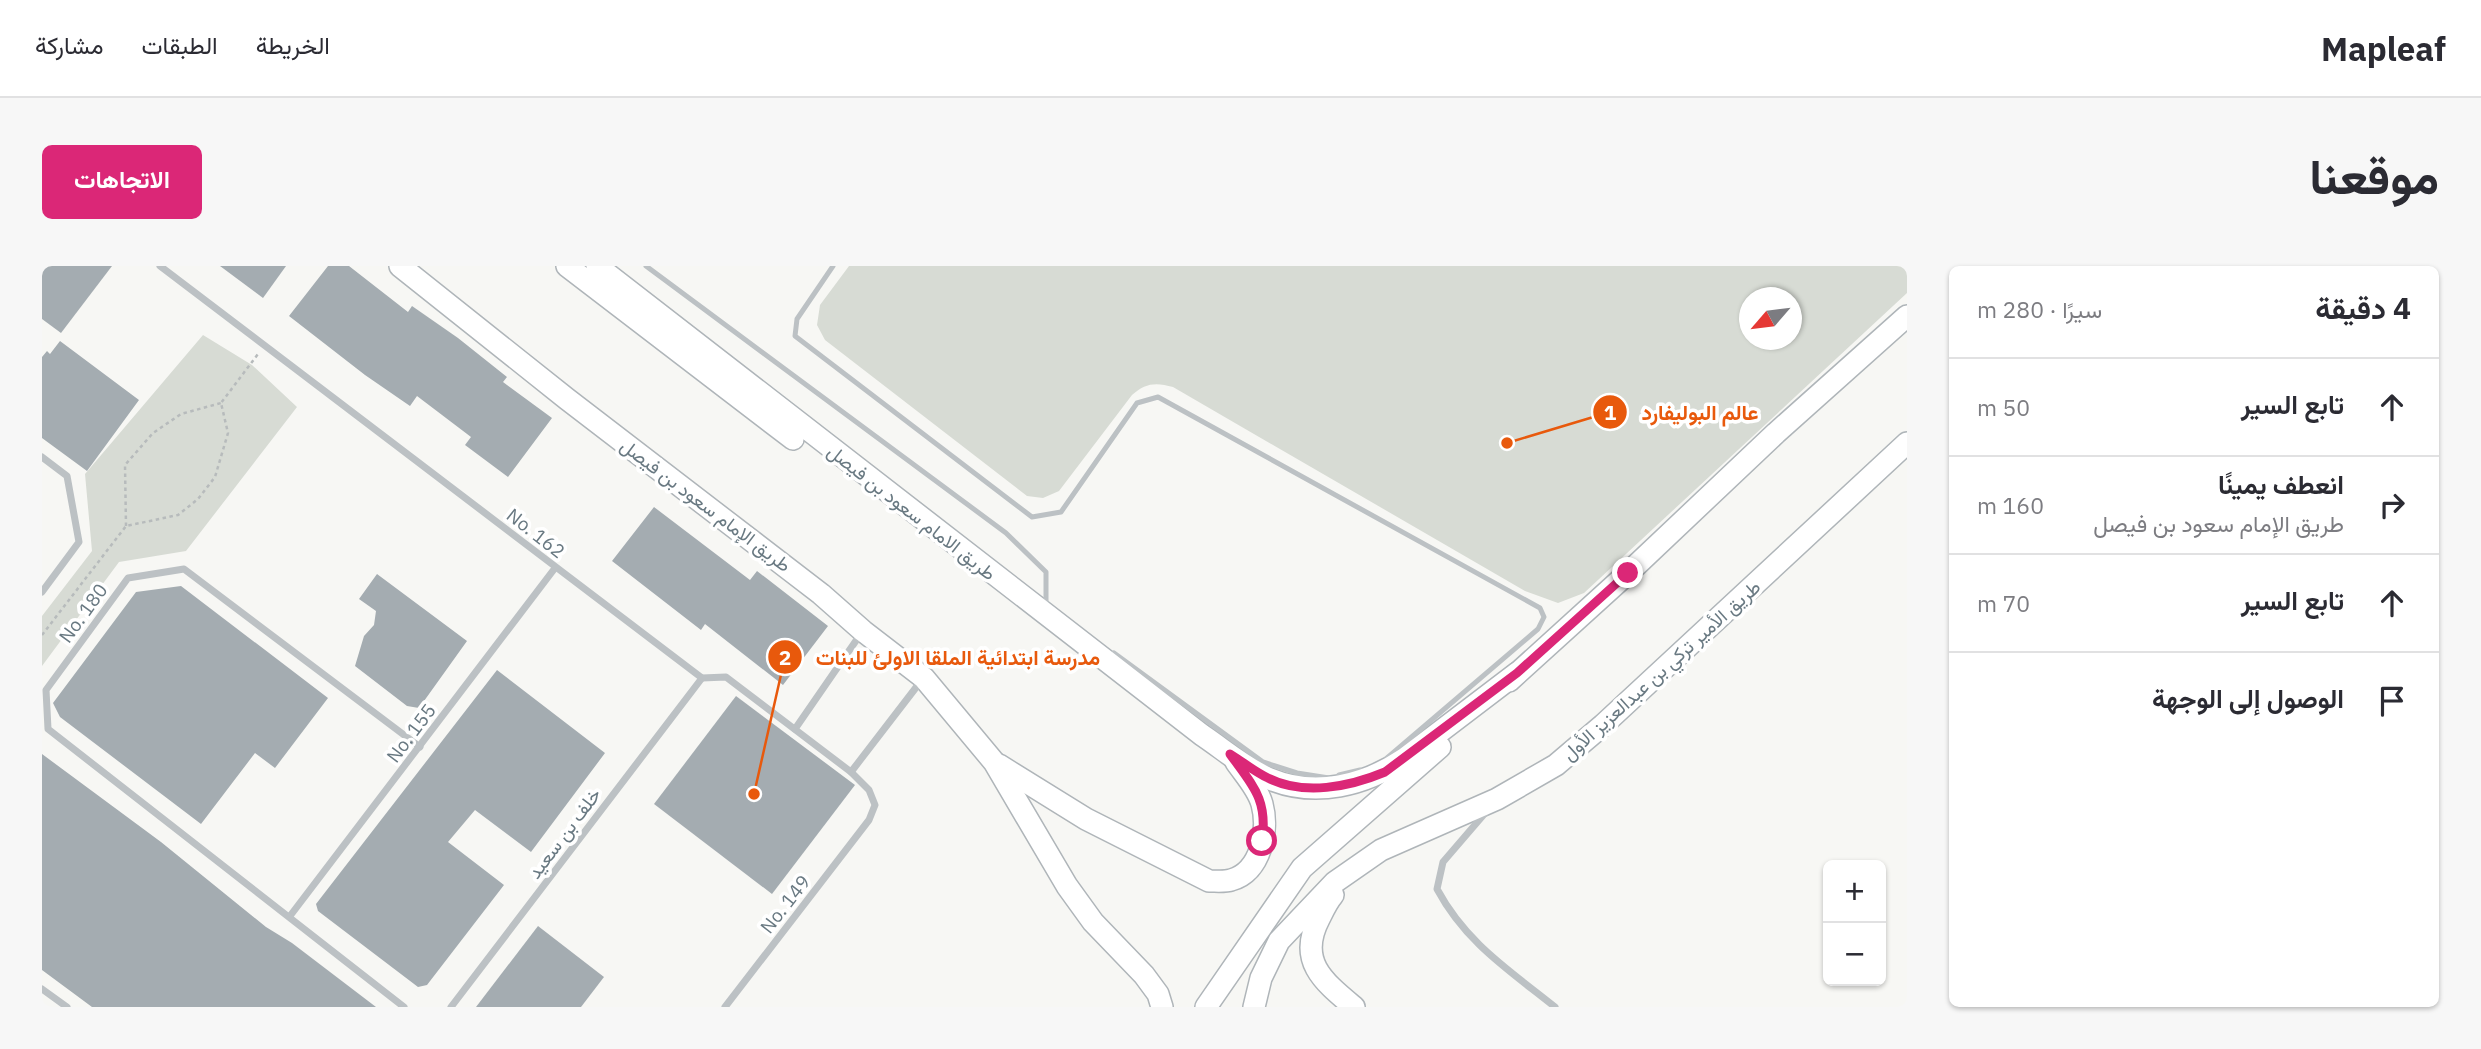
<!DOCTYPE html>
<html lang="ar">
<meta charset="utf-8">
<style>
:root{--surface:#fff;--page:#f7f7f7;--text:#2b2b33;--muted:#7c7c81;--line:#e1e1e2;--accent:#db2777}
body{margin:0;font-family:"IBM Plex Sans",Vazirmatn,sans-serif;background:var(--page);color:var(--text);direction:rtl}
.controls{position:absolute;right:21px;bottom:21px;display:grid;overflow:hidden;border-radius:10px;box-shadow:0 2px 5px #0004}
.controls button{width:63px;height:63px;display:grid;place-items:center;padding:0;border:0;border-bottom:2px solid var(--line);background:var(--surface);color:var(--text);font:35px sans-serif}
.compass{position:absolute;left:1697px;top:21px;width:63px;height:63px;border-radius:50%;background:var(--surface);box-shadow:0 2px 5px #0004;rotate:242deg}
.stop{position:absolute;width:21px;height:21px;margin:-16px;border:5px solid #db2777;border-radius:50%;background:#fff}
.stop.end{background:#db2777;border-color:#fff;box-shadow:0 2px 7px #0008}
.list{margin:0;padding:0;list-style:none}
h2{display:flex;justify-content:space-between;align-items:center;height:91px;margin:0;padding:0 28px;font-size:30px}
h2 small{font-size:23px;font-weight:400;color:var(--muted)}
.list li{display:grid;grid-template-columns:46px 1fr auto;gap:21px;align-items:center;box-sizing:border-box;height:98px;padding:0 28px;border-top:2px solid var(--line)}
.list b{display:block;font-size:26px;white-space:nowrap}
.list p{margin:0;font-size:23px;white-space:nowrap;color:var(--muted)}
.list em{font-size:23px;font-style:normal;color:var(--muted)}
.icon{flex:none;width:38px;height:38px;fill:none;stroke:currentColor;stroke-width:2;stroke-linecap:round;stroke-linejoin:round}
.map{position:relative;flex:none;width:1865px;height:741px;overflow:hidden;direction:ltr;border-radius:10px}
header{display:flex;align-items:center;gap:42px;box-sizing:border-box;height:98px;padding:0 35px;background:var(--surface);border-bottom:2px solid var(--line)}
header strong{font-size:33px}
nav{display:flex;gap:38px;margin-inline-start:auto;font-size:24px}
.intro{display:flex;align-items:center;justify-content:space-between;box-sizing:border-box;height:168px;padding:0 42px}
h1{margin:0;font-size:49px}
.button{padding:18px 32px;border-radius:10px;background:var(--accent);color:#fff;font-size:24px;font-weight:700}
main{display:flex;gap:42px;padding:0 42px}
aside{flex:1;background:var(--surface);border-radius:10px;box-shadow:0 2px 5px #0004}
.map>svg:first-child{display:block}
.green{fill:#d7dbd4;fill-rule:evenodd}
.building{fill:#a4acb1}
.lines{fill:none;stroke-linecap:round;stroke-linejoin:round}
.secondary-casing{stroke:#afb5b9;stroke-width:24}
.path{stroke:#b7bbbc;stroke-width:2.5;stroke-dasharray:3.5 3.5;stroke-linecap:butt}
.lane{stroke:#bcc1c4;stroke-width:5}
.street{stroke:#bcc1c4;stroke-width:7}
.secondary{stroke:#fff;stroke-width:21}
.route{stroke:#db2777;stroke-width:9}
.labels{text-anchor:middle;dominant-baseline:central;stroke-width:7;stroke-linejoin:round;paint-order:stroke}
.street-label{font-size:19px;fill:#697982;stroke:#fff}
.leader{fill:none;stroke:#e8590c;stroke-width:2.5}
.callout-dot{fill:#e8590c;stroke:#fff;stroke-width:2.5}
.mark-label{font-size:21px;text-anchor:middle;font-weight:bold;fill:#fff}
.callout-label{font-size:21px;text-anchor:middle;font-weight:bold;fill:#e8590c;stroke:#fff;stroke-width:7;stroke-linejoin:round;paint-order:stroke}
</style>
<header>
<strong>Mapleaf</strong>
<nav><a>الخريطة</a><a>الطبقات</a><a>مشاركة</a></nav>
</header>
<div class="intro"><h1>موقعنا</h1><a class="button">الاتجاهات</a></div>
<main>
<aside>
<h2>4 دقيقة<small>سيرًا · 280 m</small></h2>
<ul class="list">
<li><svg class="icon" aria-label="ahead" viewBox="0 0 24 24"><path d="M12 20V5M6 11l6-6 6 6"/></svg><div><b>تابع السير</b></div><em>50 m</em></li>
<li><svg class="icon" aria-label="right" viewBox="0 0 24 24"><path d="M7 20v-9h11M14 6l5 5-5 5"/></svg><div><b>انعطف يمينًا</b><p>طريق الإمام سعود بن فيصل</p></div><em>160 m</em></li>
<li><svg class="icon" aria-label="ahead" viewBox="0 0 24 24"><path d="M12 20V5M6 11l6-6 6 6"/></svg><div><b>تابع السير</b></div><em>70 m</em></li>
<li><svg class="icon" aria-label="arrive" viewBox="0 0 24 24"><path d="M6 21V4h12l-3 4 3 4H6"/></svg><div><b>الوصول إلى الوجهة</b></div></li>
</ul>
</aside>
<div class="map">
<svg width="1865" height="741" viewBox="0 0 1865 741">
<rect width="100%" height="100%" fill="#f7f7f4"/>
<g class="green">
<path d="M807 0H1865V27L1542 327 1516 337 1483 325 1131 121C1114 116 1103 117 1090 129L1017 225 1001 232 985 230 783 74 775 59 778 39ZM1708 32H1750V74H1708Z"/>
<path d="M161 69 210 99 255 141 144 285 77 296 0 400V350L50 285 43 208Z"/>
</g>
<g class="building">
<path d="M0 0H70L19 67 0 53Z"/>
<path d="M178 0H244L221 32Z"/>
<path d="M286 0H307L366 46 370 40 416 72 465 111 461 116 510 152 466 211 423 179 429 171 375 130 368 140 323 109 247 50Z"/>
<path d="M18 75 97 134 45 205 0 172V91L5 85 8 88Z"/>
<path d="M612 241 708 314 715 305 786 360 741 419 663 358 659 364 570 295Z"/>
<path d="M335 308 425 375 377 442 365 440 313 400 322 370 332 359 334 345 317 333Z"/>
<path d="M139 320 286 432 233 502 213 487 159 558 18 451 11 437 94 326Z"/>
<path d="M455 404 563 487 489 586 433 544 406 576 462 619 385 719 376 721 276 645 274 638Z"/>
<path d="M694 430 813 519 730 628 612 538Z"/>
<path d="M0 488 119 576 224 661 250 677 334 741H50L0 704Z"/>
<path d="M496 660 562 711 539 741H434Z"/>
</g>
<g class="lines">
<g class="secondary-casing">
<g id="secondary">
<path d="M358 0 525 133 779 328 821 365 882 412 952 496 1025 620 1051 656 1102 709 1116 728 1120 741"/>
<path d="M525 0 751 173"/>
<path d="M555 0 1160 469C1181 483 1204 503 1228 513 1274 532 1323 519 1362 493L1475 407"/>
<path d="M1467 415 1586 307 1734 167 1865 50"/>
<path d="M957 499 1044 553 1167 615C1174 615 1183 616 1189 614 1219 606 1227 564 1220 538 1216 523 1203 509 1194 496"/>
<path d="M1291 629C1285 636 1281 645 1277 653 1255 695 1282 716 1312 741"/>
<path d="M1164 741 1260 602 1398 481"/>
<path d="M1212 741 1219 712 1237 675 1293 616 1339 584 1455 533 1514 499 1561 459 1865 177"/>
</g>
</g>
<g class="path">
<path d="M84 260 83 199 111 167 139 148 179 137"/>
<path d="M0 369 84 260 136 249 156 233 173 211 186 167 179 137 216 88"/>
</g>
<g class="lane">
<path d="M604 0 964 267 1004 306V339"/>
<path d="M791 0 755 53 753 70 990 251 1019 246 1095 137 1116 131 1498 342 1502 351 1496 363 1345 492"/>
<path d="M1072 387 1221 496 1255 507 1287 512"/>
<path d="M1297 509 1318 504"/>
</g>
<g class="street">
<path d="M118 0 660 412 684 411 809 506 827 524 833 539 827 554 683 741"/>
<path d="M0 191 25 210 37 276 0 326"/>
<path d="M753 463 820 366"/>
<path d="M809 506 879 415"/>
<path d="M1444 546 1401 596 1395 623C1424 677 1467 704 1513 741"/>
<path d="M248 650 513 302"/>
<path d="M0 723 25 741"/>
<path d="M362 741 6 463 4 424 86 312 142 303 378 481"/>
<path d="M409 741 660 412"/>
</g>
<use href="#secondary" class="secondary"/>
</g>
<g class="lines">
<path class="route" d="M1220 575C1226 533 1211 520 1188 488 1201 496 1213 506 1226 512 1262 530 1307 521 1343 506L1475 407 1586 307"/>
</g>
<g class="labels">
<g class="street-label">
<text transform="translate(664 239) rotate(37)">طريق الإمام سعود بن فيصل</text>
<text transform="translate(870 246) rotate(38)">طريق الامام سعود بن فيصل</text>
<text transform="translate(494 267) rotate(38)">No. 162</text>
<text transform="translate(41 347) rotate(-54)">No. 180</text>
<text transform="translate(1619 404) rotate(-42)">طريق الأمير تركي بن عبدالعزيز الأول</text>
<text transform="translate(369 467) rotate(-53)">No. 155</text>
<text transform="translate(522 567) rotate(-53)">خلف بن سعيد</text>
<text transform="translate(743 638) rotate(-52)">No. 149</text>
</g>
</g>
<path class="leader" d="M1465 177L1568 146M712 528L743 391"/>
<g class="callout-dot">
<circle cx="1465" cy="177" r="7"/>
<circle cx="712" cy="528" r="7"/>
<circle cx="1568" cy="146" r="18"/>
<circle cx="743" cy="391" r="18"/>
</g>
<g class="mark-label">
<text x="1568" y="154">1</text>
<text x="743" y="399">2</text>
</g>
<g class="callout-label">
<text x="1658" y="154">عالم البوليفارد</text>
<text x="916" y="399">مدرسة ابتدائية الملقا الاولئ للبنات</text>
</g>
</svg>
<div class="controls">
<button>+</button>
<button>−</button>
</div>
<svg class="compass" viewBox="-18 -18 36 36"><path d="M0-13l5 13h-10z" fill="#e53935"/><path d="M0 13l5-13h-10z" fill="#7c7c81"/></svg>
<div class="stop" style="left:1220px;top:575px"></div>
<div class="stop end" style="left:1586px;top:307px"></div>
</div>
</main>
